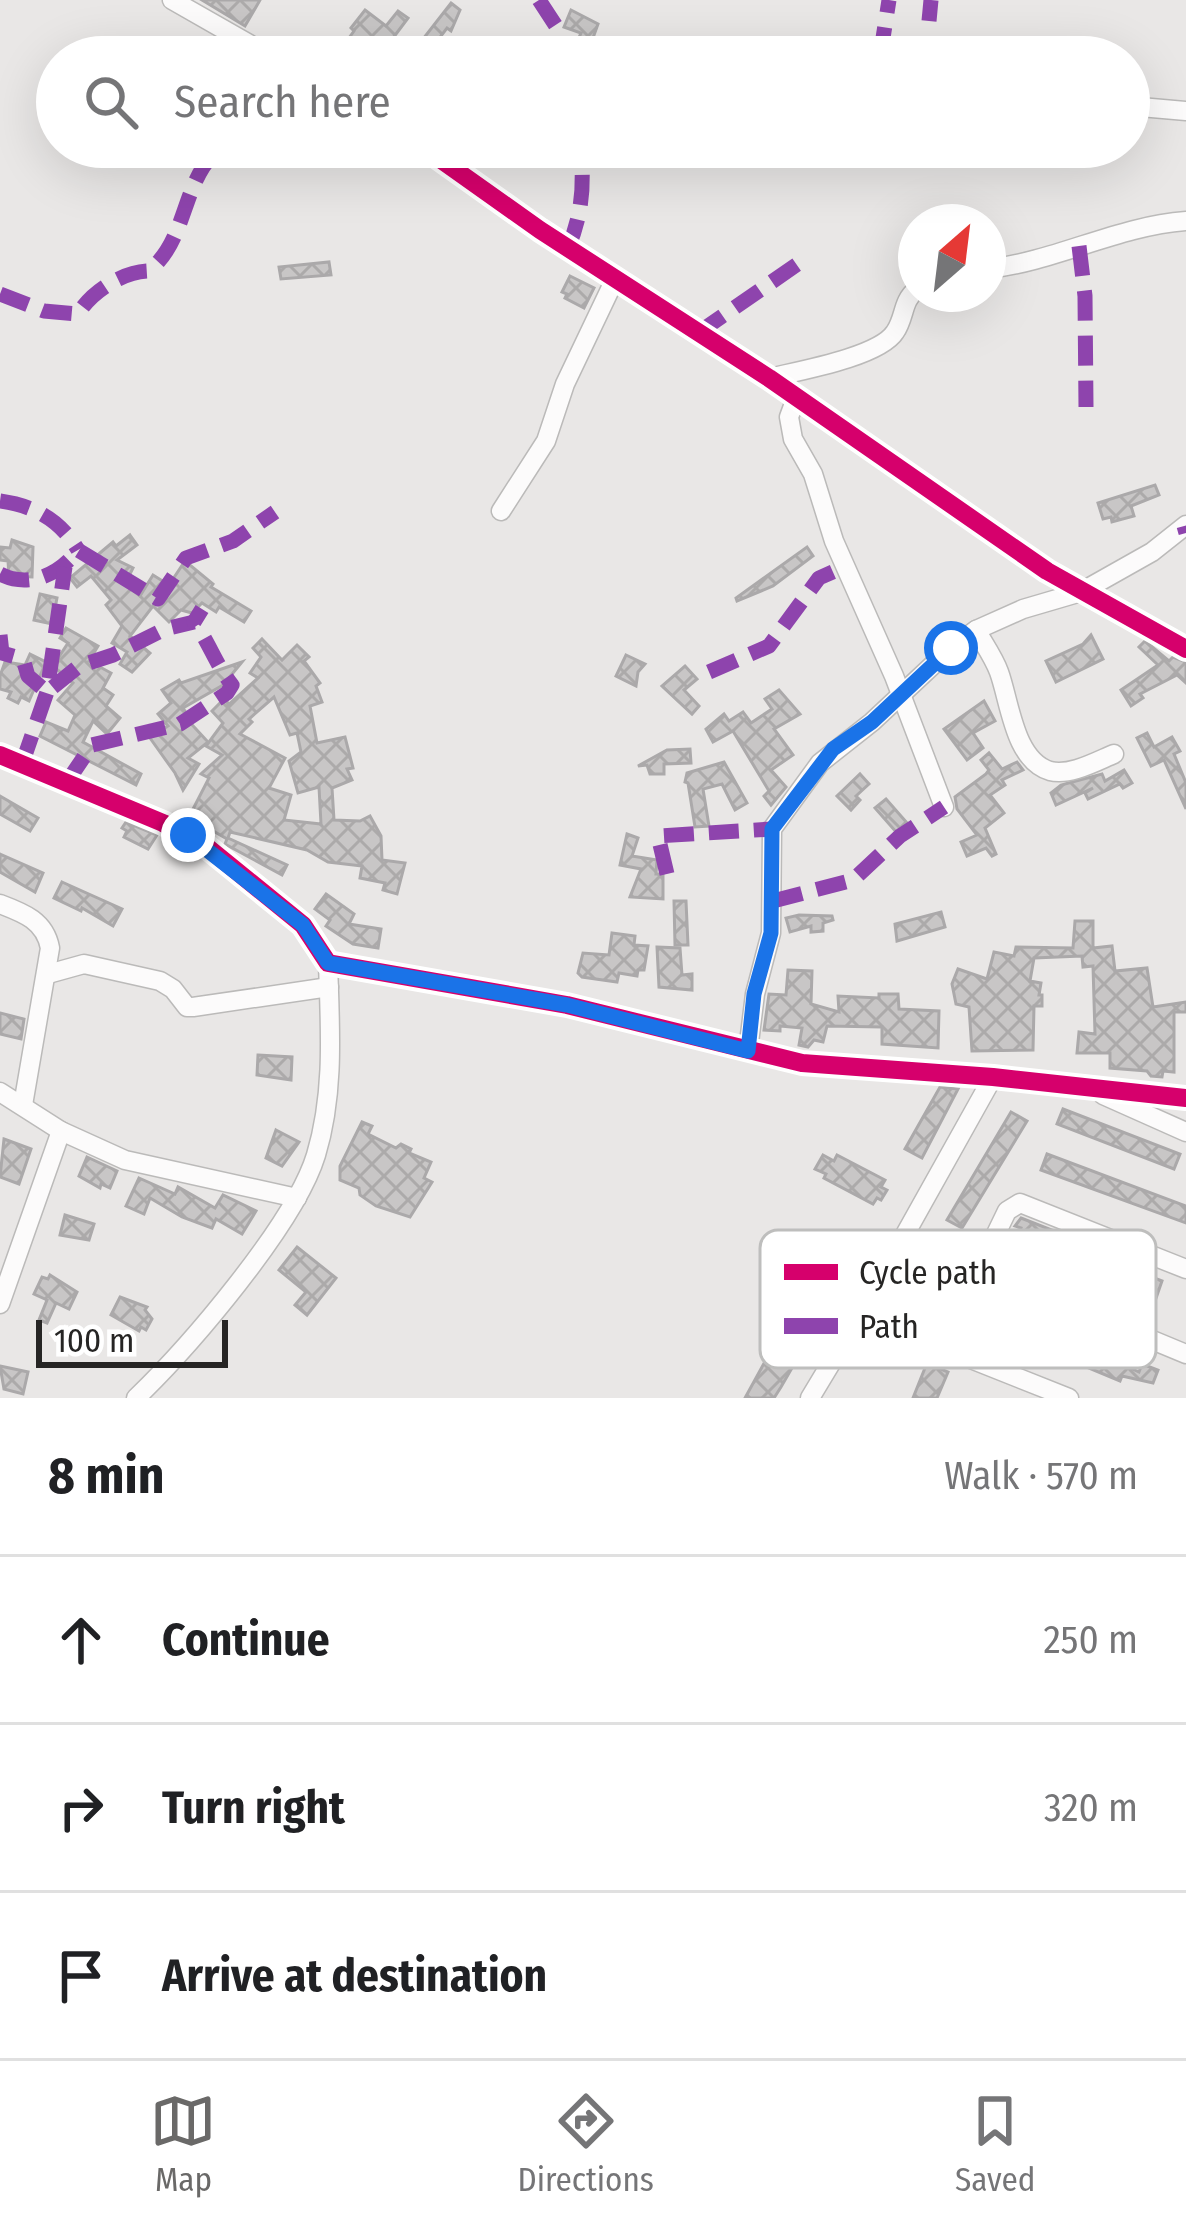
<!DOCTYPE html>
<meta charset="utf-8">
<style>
:root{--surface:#fff;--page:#f6f6f6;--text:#202124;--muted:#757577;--line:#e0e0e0;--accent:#6a6968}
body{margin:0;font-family:"Fira Sans Condensed",sans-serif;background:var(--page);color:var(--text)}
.compass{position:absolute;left:898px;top:204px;width:108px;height:108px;border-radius:50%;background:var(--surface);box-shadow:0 12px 48px #0002;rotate:28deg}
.scale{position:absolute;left:36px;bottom:30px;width:192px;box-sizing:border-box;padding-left:12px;border:6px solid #262524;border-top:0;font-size:33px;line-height:42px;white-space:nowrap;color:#262524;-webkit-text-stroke:9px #fff;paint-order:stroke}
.stop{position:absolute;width:36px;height:36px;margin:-27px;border:9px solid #1a73e8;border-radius:50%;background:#fff}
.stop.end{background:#1a73e8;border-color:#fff;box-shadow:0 3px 12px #0008}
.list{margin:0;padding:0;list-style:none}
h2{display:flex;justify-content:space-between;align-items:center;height:156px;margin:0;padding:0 48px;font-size:51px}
h2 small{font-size:39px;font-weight:400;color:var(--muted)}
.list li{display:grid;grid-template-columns:78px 1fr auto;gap:36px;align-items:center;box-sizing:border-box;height:168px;padding:0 48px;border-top:3px solid var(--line)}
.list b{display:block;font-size:45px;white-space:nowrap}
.list em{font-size:39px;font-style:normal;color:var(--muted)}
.icon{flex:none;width:66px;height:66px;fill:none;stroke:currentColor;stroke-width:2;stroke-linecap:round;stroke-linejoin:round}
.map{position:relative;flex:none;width:1186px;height:1398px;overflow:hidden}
.search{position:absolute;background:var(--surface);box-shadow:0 12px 48px #0002;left:36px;right:36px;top:36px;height:132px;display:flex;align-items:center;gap:30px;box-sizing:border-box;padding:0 42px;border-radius:66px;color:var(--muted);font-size:45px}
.sheet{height:660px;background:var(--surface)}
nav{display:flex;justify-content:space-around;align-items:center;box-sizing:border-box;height:168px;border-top:3px solid var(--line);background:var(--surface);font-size:33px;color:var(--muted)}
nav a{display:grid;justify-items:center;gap:6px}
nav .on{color:var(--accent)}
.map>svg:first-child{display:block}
.building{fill:url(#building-cross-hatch);stroke:#aba9aa;stroke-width:3;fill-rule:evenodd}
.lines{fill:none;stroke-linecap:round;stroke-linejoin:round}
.minor-casing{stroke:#bbbab9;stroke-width:21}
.minor{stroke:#fcfbfb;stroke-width:18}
.quiet{stroke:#8e44ad;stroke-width:15;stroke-dasharray:30 15;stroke-linecap:butt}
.cycleway-casing{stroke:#fff;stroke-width:26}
.cycleway{stroke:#d6006c;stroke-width:18}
.route{stroke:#1a73e8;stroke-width:15}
.key{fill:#fff;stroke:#bebebd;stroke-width:3}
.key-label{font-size:33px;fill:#262524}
</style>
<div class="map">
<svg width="1186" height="1398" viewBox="0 0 1186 1398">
<defs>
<pattern id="building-cross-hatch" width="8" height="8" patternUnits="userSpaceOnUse" patternTransform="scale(3)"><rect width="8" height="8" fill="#c8c6c6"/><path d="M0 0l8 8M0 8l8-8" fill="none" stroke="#acaaaa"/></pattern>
</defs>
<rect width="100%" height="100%" fill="#e9e7e6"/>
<g class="building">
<path d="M202 0H260L245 26Z"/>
<path d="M451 3 460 10 451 31 447 28 425 57H409Z"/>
<path d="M365 10 386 26 398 11 408 18 390 42 403 57H382L364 40 360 46 349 38 354 31 351 28Z"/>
<path d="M571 10 598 24 589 49 576 44 581 33 564 27Z"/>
<path d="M329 262 331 275 281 279 279 267Z"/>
<path d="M570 276 594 288 584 308 565 298 567 294 562 292Z"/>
<path d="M1155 485 1159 495 1131 506 1134 516 1112 522 1111 517 1103 519 1098 503Z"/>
<path d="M130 535 137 545 117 560 133 568 125 584 140 596 153 575 169 585 185 561 213 584 211 587 251 611 244 622 219 607 216 612 202 603 192 613 181 610 169 622 153 606 130 636 150 653 132 672 120 664 127 652 112 643 122 626 106 605 111 600 91 576 77 587 70 578 113 542 116 546Z"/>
<path d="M12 540 33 547 32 577 9 576 8 561 0 560V547L10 548Z"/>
<path d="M807 547 813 556 773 586 737 601 736 598Z"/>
<path d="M40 594 57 598 52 624 34 620Z"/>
<path d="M66 628 98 646 89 661 111 673 103 688 113 695 106 706 120 718 107 734 93 721 83 742 141 774 136 785 40 736 46 722 68 731 75 715 58 700 73 683 53 666 68 643 60 638Z"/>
<path d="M1091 635 1103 659 1056 682 1046 661 1083 644Z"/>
<path d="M262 639 282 660 297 645 309 657 304 661 320 683 316 686 322 702 310 706 317 743 345 737 353 768 347 769 352 780 332 788 334 820 360 821 370 816 381 836 382 860 405 863 397 894 383 890 385 883 360 878 362 866 328 862 307 850 230 832 228 838 287 865 282 875 225 844 227 839 189 817 209 778 201 774 222 755 206 746 223 723 212 711 226 697 228 705 258 678 250 673 261 657 253 648ZM274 697 290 735 297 733 301 752 289 761 298 793 319 787 321 824 284 820 291 795 269 788 285 758 240 734 252 722 249 719Z"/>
<path d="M1145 641 1169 661 1173 657 1186 662V683L1177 675 1140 694 1143 698 1131 706 1121 690 1158 665 1139 647Z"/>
<path d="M30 654 46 662 29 701 21 697 18 703 8 698 11 692 0 689V676L5 662 25 665Z"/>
<path d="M626 655 645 664 638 672 636 686 616 676Z"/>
<path d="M242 662 223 685 183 708 187 714 184 716 208 742 188 758 199 764 183 790 175 773 150 738 168 726 158 714 171 703 162 690 179 680 181 683Z"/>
<path d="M685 666 697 679 684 690 699 706 692 714 662 686Z"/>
<path d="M779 690 800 714 774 729 793 755 771 770 786 787 771 805 764 796 769 791 733 731 713 742 706 729 724 714 729 721 743 712 751 723 772 709 765 699Z"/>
<path d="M984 701 995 721 973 733 983 748 967 760 944 729Z"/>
<path d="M1147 733 1154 747 1172 737 1180 751 1174 754 1186 783V809L1164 760 1151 766 1137 738Z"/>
<path d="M690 749 691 763 664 764V774H650L647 765 638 766 667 750Z"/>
<path d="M989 753 1002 769 1017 762 1023 770 1002 780 1005 785 990 795 1004 813 985 828 996 854 992 856 986 848 967 856 961 842 977 835 957 809 955 797 986 774 989 770 981 760Z"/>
<path d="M724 762 747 803 735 810 722 784 703 789 709 826 695 827 688 783 685 782 687 773Z"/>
<path d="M1124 770 1132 783 1123 788 1120 784 1088 799 1085 793 1093 788 1056 805 1051 793 1061 785 1102 774 1105 781Z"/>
<path d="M860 774 869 784 856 796 860 800 851 810 837 796Z"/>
<path d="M0 796 38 818 30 831 0 814Z"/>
<path d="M886 799 908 824 897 833 875 808Z"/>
<path d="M126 822 157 835 148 849 124 837 127 831 122 828Z"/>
<path d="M627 834 638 838 632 856 657 860 656 874H663V899L630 897 641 869 620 865Z"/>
<path d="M0 854 43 873 35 892 0 872Z"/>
<path d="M62 882 122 909 113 926 82 908 81 911 54 898Z"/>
<path d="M326 894 354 914 349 924 381 929 378 948 353 944 326 926 330 920 315 909Z"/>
<path d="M674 901H686L688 945H675Z"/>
<path d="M941 912 945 927 897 941 895 924Z"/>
<path d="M799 915 832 916 833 920 823 923V931L811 932V926L790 932 786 918Z"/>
<path d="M1075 921H1093V948L1112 946 1115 971 1147 968 1153 1007 1186 1002V1012H1174V1072L1163 1071 1162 1077 1151 1076 1147 1071 1110 1068V1053H1077L1079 1032 1095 1034 1093 966 1083 967 1082 956 1034 958 1030 981 1041 983 1039 995H1042V1006H1034L1033 1050 972 1051 969 1007 956 1004 952 984 958 969 987 979 994 952 1014 956 1016 947 1073 948Z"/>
<path d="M612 933 635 936 634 945 648 946 644 970H638L637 976 619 973 617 982 582 977 578 973 583 953 609 955Z"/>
<path d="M657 947 680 948 682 975 692 974V990L659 987Z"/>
<path d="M788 970 812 971 811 1004 839 1012 838 996 879 998V994H898L899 1009 939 1011 938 1048 882 1044V1027L827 1026 823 1042 814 1040 808 1047 799 1045 802 1028 780 1026V1031L764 1030 769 994 786 995Z"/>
<path d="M0 1013 24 1019 21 1039 0 1034Z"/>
<path d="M258 1055 292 1057 291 1080 257 1075Z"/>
<path d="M940 1087 958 1089 922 1158 905 1149Z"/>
<path d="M1063 1109 1180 1154 1174 1169 1057 1124Z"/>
<path d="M1011 1112 1027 1121 962 1228 947 1220Z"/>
<path d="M362 1122 372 1126 368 1134 396 1148 401 1144 411 1149 409 1153 431 1162 424 1178 432 1182 410 1217 376 1206 360 1195 359 1188 340 1180V1166Z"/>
<path d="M276 1130 299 1142 282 1166 266 1158Z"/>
<path d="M4 1139 31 1149 19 1184 0 1177Z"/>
<path d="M1047 1154 1186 1206V1223L1041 1170Z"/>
<path d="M823 1155 834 1161 837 1155 885 1180 881 1187 887 1190 881 1200 877 1198 873 1204 824 1178 826 1174 815 1169Z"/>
<path d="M87 1157 117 1171 110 1188 101 1184 100 1188 79 1176Z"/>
<path d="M139 1178 175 1194 178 1187 215 1208 223 1195 256 1211 242 1234 216 1219 212 1228 182 1217 150 1198 144 1214 126 1206Z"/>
<path d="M65 1215 94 1224 89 1240 60 1235Z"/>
<path d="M1021 1218 1057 1232 1055 1237 1087 1249 1088 1245 1104 1251 1102 1258 1162 1281 1154 1304 1046 1264 1043 1270 1024 1264 1027 1254 1014 1249 1021 1228 1015 1226Z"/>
<path d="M297 1247 336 1278 307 1315 295 1305 306 1292 279 1270Z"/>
<path d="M50 1275 77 1292 69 1309 56 1303 47 1323 39 1320 47 1300 34 1294 42 1277 48 1279Z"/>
<path d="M120 1297 147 1307 145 1310 152 1319 146 1330 141 1327 139 1331 111 1315Z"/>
<path d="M780 1334 804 1347 781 1387 774 1398H745Z"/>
<path d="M1074 1342 1139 1372 1142 1364 1158 1370 1153 1383 1122 1376 1120 1381 1079 1364 1069 1357Z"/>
<path d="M927 1363 948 1372 937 1398H913Z"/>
<path d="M0 1366 28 1372 23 1394 4 1389Z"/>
</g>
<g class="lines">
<g class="minor-casing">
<g id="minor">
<path d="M172 0 272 57"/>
<path d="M1129 106 1186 111"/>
<path d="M423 147 540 230 769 378 1047 571 1186 649"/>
<path d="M988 269C1056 261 1118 226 1186 221"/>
<path d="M769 378C798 371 879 357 895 332 905 318 902 301 916 290"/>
<path d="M796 398 789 417 793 439 813 474 834 541 894 676 944 807"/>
<path d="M501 511 546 441 565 384 615 279"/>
<path d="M976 630C984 644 994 658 999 672 1010 702 1014 760 1050 771 1070 776 1095 762 1114 754"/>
<path d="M0 755 163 823 207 847 303 925 328 963 567 1005 802 1063 993 1077 1186 1098"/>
<path d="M0 904C24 913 45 921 50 948L23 1105"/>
<path d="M48 974 84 964 160 981 173 989 187 1007H193L329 987"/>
<path d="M748 1051 755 994 771 933 772 829 820 763 872 722 951 648 976 630 1023 609 1081 592 1152 552 1186 525"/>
<path d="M0 1092 61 1131 125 1160 297 1198"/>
<path d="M1103 1095 1186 1132"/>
<path d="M904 1237 1186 1354"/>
<path d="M979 1269 1007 1211 1020 1203 1186 1269"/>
<path d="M0 1304 61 1131"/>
<path d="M860 1315 993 1077"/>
<path d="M136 1398C189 1347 295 1224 316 1155 335 1092 330 1027 328 963"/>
<path d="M810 1398 860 1315 1069 1398"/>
</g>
</g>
<use href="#minor" class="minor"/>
<g class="quiet">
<path d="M539 0 556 26 562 57"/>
<path d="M929 21 931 0"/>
<path d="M269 57 270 56"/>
<path d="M880 57 889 0"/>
<path d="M1079 246 1085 296 1086 407"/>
<path d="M568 248C582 216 585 182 580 147"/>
<path d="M0 294 44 311 78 314C91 292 122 272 148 271 189 241 181 176 222 147"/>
<path d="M698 333 802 261"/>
<path d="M0 501C35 506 60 520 78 550"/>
<path d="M1184 526 1186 533"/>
<path d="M0 574C29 589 60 574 78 550L158 599 186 558 233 541 275 512"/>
<path d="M0 635 2 653 23 659 28 676 47 692 79 666 113 655 165 629 194 622"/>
<path d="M709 672 769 646 819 578 846 566"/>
<path d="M22 764 47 692 65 567"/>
<path d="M67 782 92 745 180 724 227 693 232 685C216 665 209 642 194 622L202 609"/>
<path d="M667 874 658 836 772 829"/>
<path d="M773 901 853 880 900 836 944 807"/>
</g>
<g class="cycleway-casing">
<g id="cycleway">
<path d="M423 147 540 230 769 378 1047 571 1186 649"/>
<path d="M0 755 163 823 207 847 303 925 328 963 567 1005 802 1063 993 1077 1186 1098"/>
</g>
</g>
<use href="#cycleway" class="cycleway"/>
</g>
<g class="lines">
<path class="route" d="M188 835 303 925 328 963 567 1005 748 1051 754 994 771 933 772 829 833 749 872 722 951 648"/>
</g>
<rect x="760" y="1230" width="396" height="138" rx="18" class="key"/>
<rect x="784" y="1264" width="54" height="16" fill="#d6006c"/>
<rect x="784" y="1318" width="54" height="16" fill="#8e44ad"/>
<g class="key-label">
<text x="859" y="1284">Cycle path</text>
<text x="859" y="1338">Path</text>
</g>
</svg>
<svg class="compass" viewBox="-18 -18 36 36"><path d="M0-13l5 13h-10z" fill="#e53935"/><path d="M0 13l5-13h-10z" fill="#757577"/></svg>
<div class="scale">100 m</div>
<div class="stop" style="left:951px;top:648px"></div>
<div class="stop end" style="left:188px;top:835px"></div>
<div class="search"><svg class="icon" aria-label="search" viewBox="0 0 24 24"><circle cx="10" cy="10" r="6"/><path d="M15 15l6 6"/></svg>Search here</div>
</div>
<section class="sheet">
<h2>8 min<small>Walk · 570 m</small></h2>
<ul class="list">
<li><svg class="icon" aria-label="ahead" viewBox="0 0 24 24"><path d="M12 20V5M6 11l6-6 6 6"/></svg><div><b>Continue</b></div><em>250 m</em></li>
<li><svg class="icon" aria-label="right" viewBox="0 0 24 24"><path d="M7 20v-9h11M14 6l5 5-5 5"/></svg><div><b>Turn right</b></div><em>320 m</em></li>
<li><svg class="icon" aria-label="arrive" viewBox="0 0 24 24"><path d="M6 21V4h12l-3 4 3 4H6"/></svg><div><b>Arrive at destination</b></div></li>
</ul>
</section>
<nav>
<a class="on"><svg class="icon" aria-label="map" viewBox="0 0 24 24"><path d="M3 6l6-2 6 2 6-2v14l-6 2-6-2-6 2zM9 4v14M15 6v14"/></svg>Map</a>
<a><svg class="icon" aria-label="directions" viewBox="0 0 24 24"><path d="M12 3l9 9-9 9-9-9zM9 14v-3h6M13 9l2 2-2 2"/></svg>Directions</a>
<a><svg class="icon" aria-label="saved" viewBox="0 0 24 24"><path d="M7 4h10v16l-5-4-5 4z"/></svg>Saved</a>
</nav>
